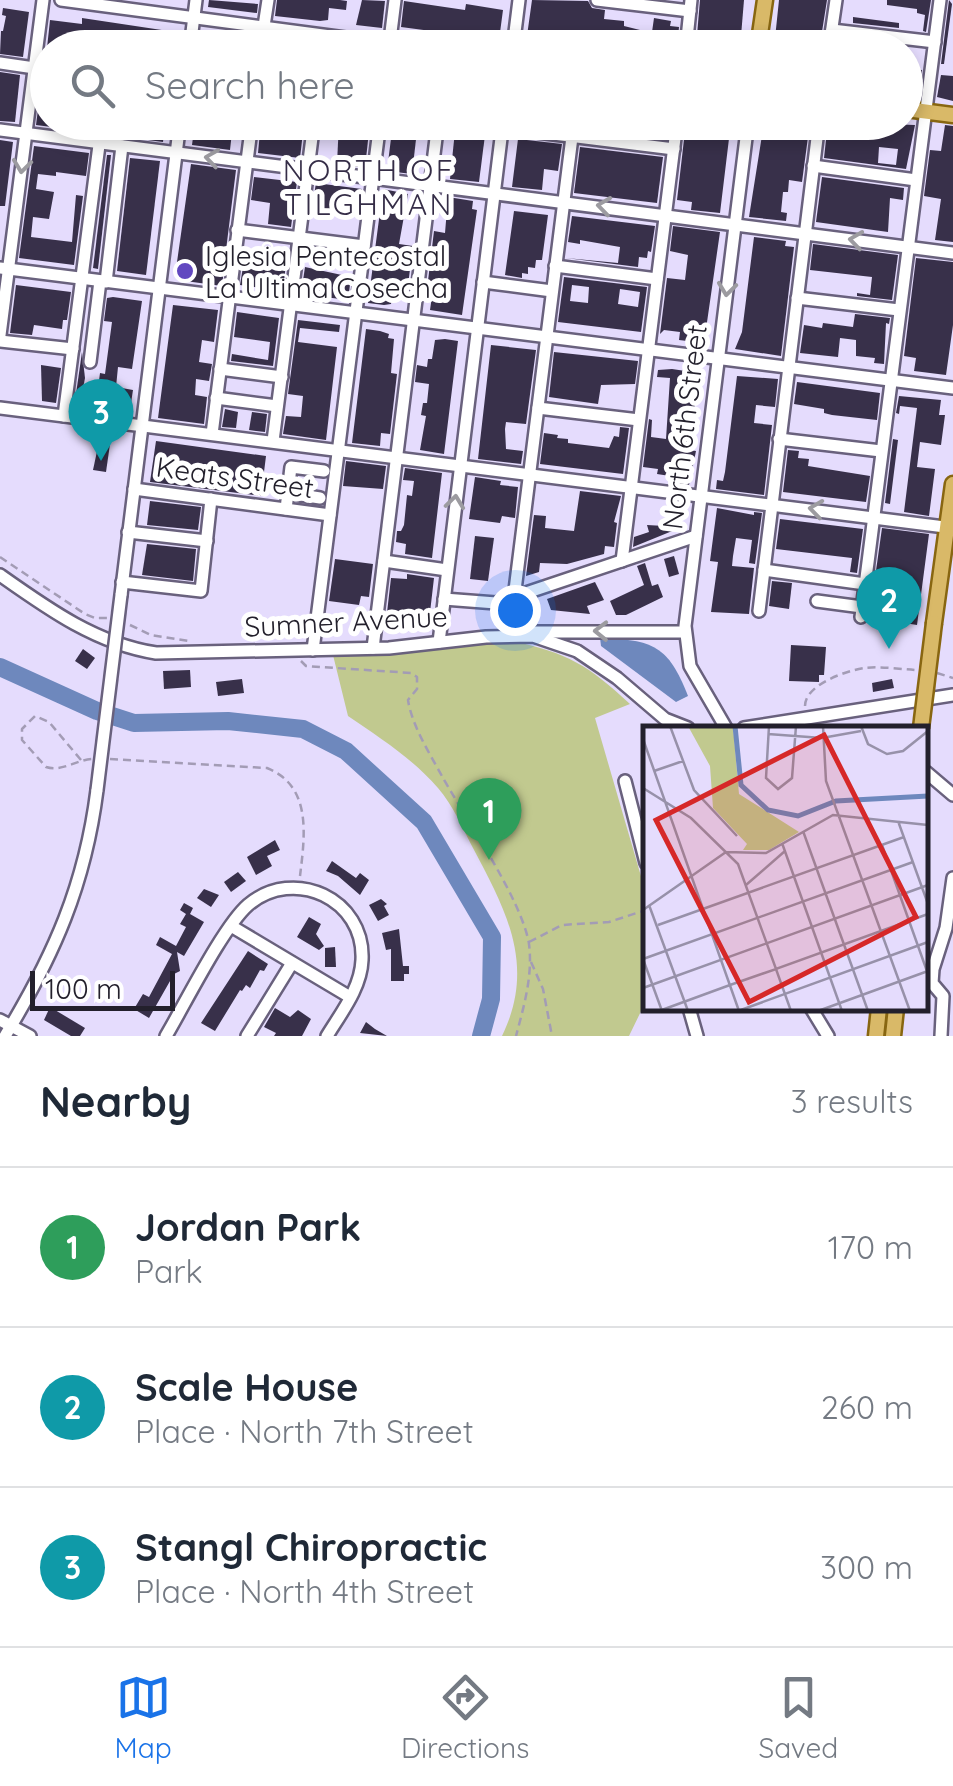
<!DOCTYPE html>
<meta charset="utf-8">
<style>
:root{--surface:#fff;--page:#f2f2f3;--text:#1f2937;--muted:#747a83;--line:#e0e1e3;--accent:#1a73e8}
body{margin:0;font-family:Quicksand,sans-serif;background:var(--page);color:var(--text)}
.scale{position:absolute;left:30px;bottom:25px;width:145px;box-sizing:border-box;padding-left:10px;border:5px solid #23202c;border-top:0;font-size:28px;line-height:35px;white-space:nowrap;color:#23202c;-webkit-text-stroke:8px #fff;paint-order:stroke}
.you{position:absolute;left:515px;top:610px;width:35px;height:35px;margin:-25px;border:8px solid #fff;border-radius:50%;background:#1a73e8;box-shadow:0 0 0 15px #1a73e833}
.badge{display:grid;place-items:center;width:65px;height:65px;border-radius:50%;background:var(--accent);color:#fff;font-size:32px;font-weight:700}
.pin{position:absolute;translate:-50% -82px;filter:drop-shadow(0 2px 5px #0008)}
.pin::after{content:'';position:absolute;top:52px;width:35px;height:30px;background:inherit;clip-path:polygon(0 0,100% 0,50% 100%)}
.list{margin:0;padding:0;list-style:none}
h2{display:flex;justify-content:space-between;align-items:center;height:130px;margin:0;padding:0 40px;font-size:42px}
h2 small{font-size:32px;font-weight:400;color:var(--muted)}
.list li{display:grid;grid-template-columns:65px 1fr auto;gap:30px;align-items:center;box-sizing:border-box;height:160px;padding:0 40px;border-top:2px solid var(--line)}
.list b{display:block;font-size:38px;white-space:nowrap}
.list p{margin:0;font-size:32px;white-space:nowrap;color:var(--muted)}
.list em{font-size:32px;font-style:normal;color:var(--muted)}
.icon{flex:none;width:55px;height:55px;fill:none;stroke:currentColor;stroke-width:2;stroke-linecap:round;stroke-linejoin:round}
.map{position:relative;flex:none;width:953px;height:1036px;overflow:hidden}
.search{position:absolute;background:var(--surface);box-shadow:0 5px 15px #0003;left:30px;right:30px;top:30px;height:110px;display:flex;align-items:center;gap:25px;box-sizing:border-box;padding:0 35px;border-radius:55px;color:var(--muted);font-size:38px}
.sheet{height:610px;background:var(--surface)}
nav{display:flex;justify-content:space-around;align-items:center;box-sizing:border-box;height:140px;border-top:2px solid var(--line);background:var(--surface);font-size:28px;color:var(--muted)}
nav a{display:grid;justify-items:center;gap:5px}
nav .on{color:var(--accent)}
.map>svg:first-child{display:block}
.green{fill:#c1c98f}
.water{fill:#6e88bd}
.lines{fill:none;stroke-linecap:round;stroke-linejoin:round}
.river{stroke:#6e88bd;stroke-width:18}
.building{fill:#38304a;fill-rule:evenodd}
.minor-casing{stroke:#69617d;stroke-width:16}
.major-casing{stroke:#861;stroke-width:19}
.path{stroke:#a39cb5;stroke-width:2.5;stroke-dasharray:8 5;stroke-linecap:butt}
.minor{stroke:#fff;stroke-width:11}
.major{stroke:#d9b968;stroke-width:14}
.minor-bridge-casing{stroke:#69617d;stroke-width:16;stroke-linecap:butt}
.major-bridge-casing{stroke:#861;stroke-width:19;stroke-linecap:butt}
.minor-bridge{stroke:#fff;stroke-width:11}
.major-bridge{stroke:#d9b968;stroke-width:14}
.oneway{stroke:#9c9ba0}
.poi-dot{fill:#6248c0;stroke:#fff;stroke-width:4}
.labels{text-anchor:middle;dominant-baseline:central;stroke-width:10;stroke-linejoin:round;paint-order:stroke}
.poi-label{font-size:28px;fill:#23202c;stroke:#fff;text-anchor:start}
.street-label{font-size:28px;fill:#23202c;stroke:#fff}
.neighbourhood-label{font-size:30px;letter-spacing:2.5px;fill:#352d47;stroke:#fff}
.inset-river{fill:none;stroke:#6e88bd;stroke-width:5}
.inset-road{fill:none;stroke:#9791a9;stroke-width:2.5}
.view{fill:#d62828;fill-opacity:0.15;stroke:#d62828;stroke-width:5}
.inset-edge{fill:none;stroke:#23202c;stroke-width:5}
</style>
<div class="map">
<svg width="953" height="1036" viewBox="0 0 953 1036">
<rect width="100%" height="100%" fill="#e5dcfd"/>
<path class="green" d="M512 641C568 653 588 665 630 704L595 718 645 890V1003L629 1036H502C536 966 507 912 473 848 463 829 453 805 438 788 412 758 380 738 348 716L333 655Z"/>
<path class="water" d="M600 638C653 640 668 645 688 696L676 702 601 646Z"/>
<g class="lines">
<path class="river" d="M0 667 97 711 134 723 228 721 303 729 346 751 424 822 492 937 491 999 481 1036"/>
</g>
<g class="building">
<path d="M209 0 258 4 257 13 208 7Z"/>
<path d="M277 0H340L347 1 346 10 329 8 328 20 320 21 275 16Z"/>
<path d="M362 0 385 1 382 28 356 25Z"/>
<path d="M532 0 588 1 592 8 605 10 604 19 624 21V26L644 31 652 32 654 18 671 21 670 26 679 27 677 48H557L526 43Z"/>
<path d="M700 0H744L740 48 696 47Z"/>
<path d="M779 0H827L821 38 811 37 809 48H774Z"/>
<path d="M887 0H931L926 32 923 31 925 15 917 13V9L887 5Z"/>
<path d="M949 0 952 4 944 64H941Z"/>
<path d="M404 1 465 10 466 4 503 10 499 40 401 27Z"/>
<path d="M3 8 29 12 23 57 0 54 1 31H3L6 16 2 15Z"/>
<path d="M853 17 899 23V28L853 23Z"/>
<path d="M82 18 175 32 172 48H138L139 39 103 34 102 48H47L50 20 82 24Z"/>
<path d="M204 36 253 43V48H202Z"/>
<path d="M906 68 922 70 918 96 906 95Z"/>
<path d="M0 72 20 75 15 122 0 121Z"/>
<path d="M941 75 953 76V101L937 97Z"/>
<path d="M42 79H48V122H92L91 132 36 125Z"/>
<path d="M111 122H165L163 142 110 135Z"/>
<path d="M195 122H242L241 134 232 132 230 150 192 145Z"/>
<path d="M261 122V126L303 132 300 158 258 153Z"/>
<path d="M339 122H370L365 168 337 164Z"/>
<path d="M393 122H418L412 174 387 171Z"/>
<path d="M567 122V123L632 131V134L540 123Z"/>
<path d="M702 122H731L720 213 691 210 692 202 677 200 685 131 700 132Z"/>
<path d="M796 122H810L802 182 789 180 788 192H783L781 212 787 213 786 221 749 217 763 129 792 133Z"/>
<path d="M828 122 915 125 906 169 824 158ZM879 147 898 149 896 165 878 163Z"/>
<path d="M945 125 953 126V242L935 240 941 199 924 196 930 150 941 151Z"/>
<path d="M455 131 485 135 479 182 450 179Z"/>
<path d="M518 139 562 144 558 171 544 169 542 190 512 187Z"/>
<path d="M0 140 13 142 5 206H0Z"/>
<path d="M34 146 89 153 86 176 56 172V176L38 174 36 189 54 192 49 219 33 217 31 237 72 242 76 195 83 196 74 265 19 258Z"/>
<path d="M580 147 663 157 657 203 574 193Z"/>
<path d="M107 155H111L98 269 93 268Z"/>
<path d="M130 158 160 161 146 275 117 271Z"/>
<path d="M191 164 236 170 226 250 219 249 217 268 224 269 222 286 178 280 180 262H177Z"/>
<path d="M254 177 297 182 291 227 268 224 270 203 251 200Z"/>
<path d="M822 177 904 188 903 200 890 198 888 232 816 222Z"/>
<path d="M316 183 362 189 359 213 312 207Z"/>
<path d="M383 189 408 194 399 244 413 246 407 293 393 291 391 304 384 305 368 303Z"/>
<path d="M448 197 473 201 472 209 477 210 462 315 430 310 434 282 428 281 434 231 445 233Z"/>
<path d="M514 211 548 215 542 260H536L535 268 528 267V274L522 273V278L505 275Z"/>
<path d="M572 216 655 226 651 252 648 251 647 258 639 257 638 267 566 258 618 263 620 247 580 240V244L568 242Z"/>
<path d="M673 226 720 232 704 343 679 340 680 332 664 330 660 334 667 278 685 280 688 255 670 251Z"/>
<path d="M754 237 786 241 785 246 794 247 781 356 735 349 742 332Z"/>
<path d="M813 244 898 255 892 300 857 296V293L870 295 872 277 810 270Z"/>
<path d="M916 258 953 262V325L946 375 914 371 916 358 904 356Z"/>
<path d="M244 261 286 263 283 291 240 285Z"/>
<path d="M305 267 351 277 348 300 301 294Z"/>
<path d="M564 277 647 287 641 332 558 322ZM572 285 589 287 588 303 570 301ZM620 289 640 292 638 307 618 304Z"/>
<path d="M16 285 71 292 67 320H63L62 329 34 325 32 335 10 333Z"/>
<path d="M113 297 142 301 132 369 118 367 116 387 133 390 131 403 114 401 113 413 95 411 100 373 105 374 112 322 104 321 107 298Z"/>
<path d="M173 305 218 310 214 342 202 340 199 362 212 364 209 381 196 379 195 395 207 397 204 424 158 418Z"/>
<path d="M237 312 279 318 273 366 231 361 232 354 268 360 270 342 234 337Z"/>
<path d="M855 314 890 318 889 324 886 323 884 364 874 363 875 358 856 356V340L840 338 838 357 800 353 804 325 822 328 823 323 853 327Z"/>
<path d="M298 320 340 325 339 332 300 328 298 342 337 347 326 440 283 434 286 416 301 417 303 396 288 394Z"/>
<path d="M366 329 380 331 389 334 388 338 394 339 391 373 397 374 390 434 381 433 380 446 352 443Z"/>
<path d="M445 339 458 341 444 454 420 450 426 416 421 415 423 403H427L429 384 415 382 417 365 427 367 428 359H432L435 340Z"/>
<path d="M491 345 536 350 526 424 506 422 505 429 506 449 523 451 521 464 478 459Z"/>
<path d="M82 352 85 378 79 409 74 408Z"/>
<path d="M554 352 638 361 635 384 601 385 598 404 549 397Z"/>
<path d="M41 365 61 368 56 403 42 401Z"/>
<path d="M672 369 699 373 689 450 696 451 689 485 669 483 670 476 657 474 658 469 643 467 649 419 652 420 651 437 666 439 670 378 657 377 658 370Z"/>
<path d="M737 376 778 379 775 407 756 405 754 423 772 425 764 495 716 489 717 480 723 481 725 472Z"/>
<path d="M797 382 880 393 877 420 832 415 824 413V409L794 404Z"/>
<path d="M899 396 941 400 939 415H945L941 445 920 442 917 467 935 469 929 516 904 512 917 408 900 406 899 414 896 413Z"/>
<path d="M225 409 238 412 236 428 222 427Z"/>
<path d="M252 412 267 414 265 432 249 430Z"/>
<path d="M620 427 629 428 623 474 540 464 544 433 558 435 557 438 568 439V443L609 448 614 436 619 437Z"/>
<path d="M893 439 898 440 890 504 885 503Z"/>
<path d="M156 441 266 456 261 496 150 482Z"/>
<path d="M99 442 110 444 106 472 93 470Z"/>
<path d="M788 450 799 451 798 458 809 459 808 466 870 476 866 502 783 492Z"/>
<path d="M346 461 386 466 383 489 343 486Z"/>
<path d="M405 468 442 473 432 558 405 554 406 544 396 542 397 531H401L404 525 407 495 412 496 414 481 403 480Z"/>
<path d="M475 477 501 481 500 485 518 487 515 518 502 516 500 523 469 519Z"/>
<path d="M580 491 621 496 614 522 617 523 614 547 605 546 604 554 567 564 540 563 539 572 526 576 534 515 546 516 545 528 574 531Z"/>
<path d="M150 501 201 507 198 530 147 525Z"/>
<path d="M717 508 754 515V512L762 513 755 564 749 563 752 540 736 538 733 556 732 566 754 568 749 614 711 612 718 562 710 561Z"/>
<path d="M780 519 863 529 857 573 850 572 852 558 776 549Z"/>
<path d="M647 525 682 527 633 547 634 537 649 532Z"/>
<path d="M882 528 929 534 917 625 892 621 895 575 879 573 877 586 874 585Z"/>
<path d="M475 536 494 538 488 581 470 579Z"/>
<path d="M147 544 196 549 193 581 142 575Z"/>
<path d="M674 556 679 574 669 577 664 559Z"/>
<path d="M335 559 373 564 369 597 361 596 359 605 329 601Z"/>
<path d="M645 563 652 586 658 584 663 597 626 615H616L610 601 644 585 637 566Z"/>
<path d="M407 574 434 578 429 621 395 631 385 630 391 578 407 579Z"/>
<path d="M772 581 792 583 789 609 769 606Z"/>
<path d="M595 582 604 600 587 606 590 614 551 610 547 599Z"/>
<path d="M791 645 826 647 824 675H819V682L789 681Z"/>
<path d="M83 649 95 658 87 669 75 661Z"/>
<path d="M190 670 191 687 164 689 163 671Z"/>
<path d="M242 679 244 693 218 696 216 682Z"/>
<path d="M892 679 894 688 873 692 872 683Z"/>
<path d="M275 840 280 850 267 856 272 866 256 875 247 857Z"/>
<path d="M332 861 356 878 360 873 369 880 360 895 338 876 326 871Z"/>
<path d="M238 872 246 881 231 892 224 882Z"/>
<path d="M204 889 219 895 211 907 197 898Z"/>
<path d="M381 899 387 904 384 906 389 915 378 921 369 905Z"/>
<path d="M184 903 193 908 190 914 204 922 184 956 177 952 180 971 174 974 149 1018 134 1009 143 994 149 997 172 954 156 945 160 937 176 946 186 927 180 924 186 914 180 910Z"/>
<path d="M309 917 321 924 316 934 324 946 319 950 297 937Z"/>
<path d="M399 929 403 966H409V974H404V981H391V949L386 950 382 933Z"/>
<path d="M335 947 336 967H325V948Z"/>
<path d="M248 951 268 964 264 971 260 970 250 988 246 985 242 991 240 990 215 1031 201 1023Z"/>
<path d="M50 1007 85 1028 80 1036H71L44 1020Z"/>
<path d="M275 1008 290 1017 298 1010 311 1019 302 1036H274L276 1033 264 1027Z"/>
<path d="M366 1022 375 1029 387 1036 360 1033Z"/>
</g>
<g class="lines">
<g class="minor-casing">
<g id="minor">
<path d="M61 0 421 48"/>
<path d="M597 0 690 11"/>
<path d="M264 26 268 0"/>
<path d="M832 30 935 42"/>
<path d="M190 48 196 0"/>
<path d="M389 48 395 0"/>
<path d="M513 48 519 0"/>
<path d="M686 48 691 0"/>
<path d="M829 48 836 0"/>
<path d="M0 63 48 70"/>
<path d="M457 122 674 149"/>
<path d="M0 130 953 253"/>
<path d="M813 166 916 180"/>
<path d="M237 230 364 246"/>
<path d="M555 266 657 279"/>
<path d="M0 268 953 388"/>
<path d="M106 282 122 146"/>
<path d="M483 282 552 291"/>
<path d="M797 298 899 310"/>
<path d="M0 335 43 0"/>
<path d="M0 341 73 349"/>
<path d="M90 362 100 281"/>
<path d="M220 369 282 377"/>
<path d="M216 398 277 406"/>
<path d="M0 408 953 528"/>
<path d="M538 408 639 420"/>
<path d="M64 416 102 122"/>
<path d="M212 434 252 122"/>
<path d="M779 439 881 451"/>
<path d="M273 441 314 122"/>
<path d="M134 489 330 515"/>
<path d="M288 493 320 498"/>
<path d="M286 509 291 467 324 471"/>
<path d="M128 532 207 541"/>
<path d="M384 561 447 570"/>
<path d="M622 561 677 122"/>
<path d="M764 570 865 584"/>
<path d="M0 575C48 609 97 644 156 653L389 648 486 637 533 636 577 651 617 678 665 719 688 728"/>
<path d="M122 582 201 591 211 499"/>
<path d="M121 595 180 122"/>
<path d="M514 598 572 137"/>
<path d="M444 599 496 603 696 536"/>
<path d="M817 601 862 607"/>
<path d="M759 611 819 122"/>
<path d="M861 617 940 0"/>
<path d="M534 632H685"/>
<path d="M439 642 503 122"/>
<path d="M373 648 438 122"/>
<path d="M313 650 380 122"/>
<path d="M726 728 690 666 685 626 748 122"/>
<path d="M744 728 953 695"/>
<path d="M926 772 953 795"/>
<path d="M625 781 646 863"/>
<path d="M231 926 350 997"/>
<path d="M689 1008 697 1036"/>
<path d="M811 1008 828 1036"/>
<path d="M0 1020 30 1036"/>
<path d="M5 1036C54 955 85 885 97 790"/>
<path d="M166 1036C185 1004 223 927 248 905 294 866 365 899 362 960 361 988 341 1013 327 1036"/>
<path d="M247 1036 292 963"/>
<path d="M941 1036 943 996 932 983 933 969 946 928 953 878"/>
</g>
</g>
<g class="major-casing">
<g id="major">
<path d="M758 48 765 0"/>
<path d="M906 109 953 115"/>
<path d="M934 623 953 484"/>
<path d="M876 1036 879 1008"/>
<path d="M893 1036 896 1008"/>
</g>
</g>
<g class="path">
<path d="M0 557 85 614 95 618H109"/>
<path d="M130 625 151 635 189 641"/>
<path d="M301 661 306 666 411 673 417 677V689L408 700C412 726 430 754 443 778 466 819 522 900 529 944 533 975 524 1006 516 1036"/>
<path d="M937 673 953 678"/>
<path d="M805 706C805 685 845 671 864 668 880 666 899 669 915 670"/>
<path d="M110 759 267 768C312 786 305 835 300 876"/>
<path d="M81 760 49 722 35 716 22 729V740L46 767C62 772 76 760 92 759"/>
<path d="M529 942 562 925 609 922 646 910"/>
<path d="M531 962 543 989 552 1036"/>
</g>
<use href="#minor" class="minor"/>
<use href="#major" class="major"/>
<g class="minor-bridge-casing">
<path id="minor-bridge" d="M97 790 121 595"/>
</g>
<g class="major-bridge-casing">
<path id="major-bridge" d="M921 728 934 623"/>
</g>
<use href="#minor-bridge" class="minor-bridge"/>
<use href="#major-bridge" class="major-bridge"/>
</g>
<defs><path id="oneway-chevron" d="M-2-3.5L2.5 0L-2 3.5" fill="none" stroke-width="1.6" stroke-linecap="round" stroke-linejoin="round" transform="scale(2.5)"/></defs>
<g class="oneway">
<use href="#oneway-chevron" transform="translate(212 158) rotate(-172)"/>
<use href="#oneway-chevron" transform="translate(22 166) rotate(97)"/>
<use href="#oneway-chevron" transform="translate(604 206) rotate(-172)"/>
<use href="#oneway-chevron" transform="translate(856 240) rotate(-172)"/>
<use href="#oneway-chevron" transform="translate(727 289) rotate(97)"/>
<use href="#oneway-chevron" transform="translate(455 502) rotate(-83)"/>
<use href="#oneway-chevron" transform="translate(816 509) rotate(-172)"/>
<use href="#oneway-chevron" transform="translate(601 631) rotate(-179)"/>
</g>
<circle class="poi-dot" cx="185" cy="271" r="10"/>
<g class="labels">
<g class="poi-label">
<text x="205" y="255">Iglesia Pentecostal<tspan x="205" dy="32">La Ultima Cosecha</tspan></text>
</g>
<g class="street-label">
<text transform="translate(684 427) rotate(-83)">North 6th Street</text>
<text transform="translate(235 477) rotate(8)">Keats Street</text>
<text transform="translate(346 621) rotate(-3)">Sumner Avenue</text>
</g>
<g class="neighbourhood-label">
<text x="369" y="170">NORTH OF<tspan x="369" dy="34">TILGHMAN</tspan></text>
</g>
</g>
<g transform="translate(643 726)">
<rect width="285" height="285" fill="#e5dcfd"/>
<path d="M45 0H90L96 68 156 106 126 124H100L104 118 70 82 67 40Z" fill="#c1c98f"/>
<path class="inset-river" d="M92 0 98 59 125 84 155 90 193 75 285 70"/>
<path class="inset-road" d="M27 0 51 64 94 110M126 0 123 52 135 63 149 52 153 0M180 0 183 55 267 285M218 0 225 18 244 28 260 25 285 5M125 8 179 12 218 5M0 13 96 285M11 45 40 35M0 62 48 92 95 138 133 243 285 188M255 95 285 178M160 105 225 285M139 117 199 285M239 119 285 248M103 159 142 125M6 179 45 285M0 184 83 126 123 127 190 89 285 99M15 199 261 111M0 233 270 136M0 233 19 285M87 259 133 243 148 285M0 262 285 159M16 285 87 259M95 285 285 216M175 285 285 245"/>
<path class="view" d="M181 9 273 191 106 276 13 94Z"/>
<rect width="285" height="285" class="inset-edge"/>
</g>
</svg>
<div class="scale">100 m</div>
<div class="you"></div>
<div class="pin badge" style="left:489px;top:860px;background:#2e9e5b">1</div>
<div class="pin badge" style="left:889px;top:649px;background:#0f9aa8">2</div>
<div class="pin badge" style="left:101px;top:461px;background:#0f9aa8">3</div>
<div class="search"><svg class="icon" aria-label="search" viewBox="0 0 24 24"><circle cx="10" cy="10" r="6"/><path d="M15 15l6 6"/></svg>Search here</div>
</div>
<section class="sheet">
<h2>Nearby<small>3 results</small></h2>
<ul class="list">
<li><span class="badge" style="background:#2e9e5b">1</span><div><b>Jordan Park</b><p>Park</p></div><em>170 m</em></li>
<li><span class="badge" style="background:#0f9aa8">2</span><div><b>Scale House</b><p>Place · North 7th Street</p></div><em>260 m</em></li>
<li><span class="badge" style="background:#0f9aa8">3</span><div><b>Stangl Chiropractic</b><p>Place · North 4th Street</p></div><em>300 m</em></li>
</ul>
</section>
<nav>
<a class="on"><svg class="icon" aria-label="map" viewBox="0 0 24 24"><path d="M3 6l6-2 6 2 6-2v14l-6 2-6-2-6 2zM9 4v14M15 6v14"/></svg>Map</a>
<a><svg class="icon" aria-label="directions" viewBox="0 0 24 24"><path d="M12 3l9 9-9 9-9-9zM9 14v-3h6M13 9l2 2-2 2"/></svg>Directions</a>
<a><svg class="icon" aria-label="saved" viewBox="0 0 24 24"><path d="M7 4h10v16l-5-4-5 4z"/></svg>Saved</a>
</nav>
